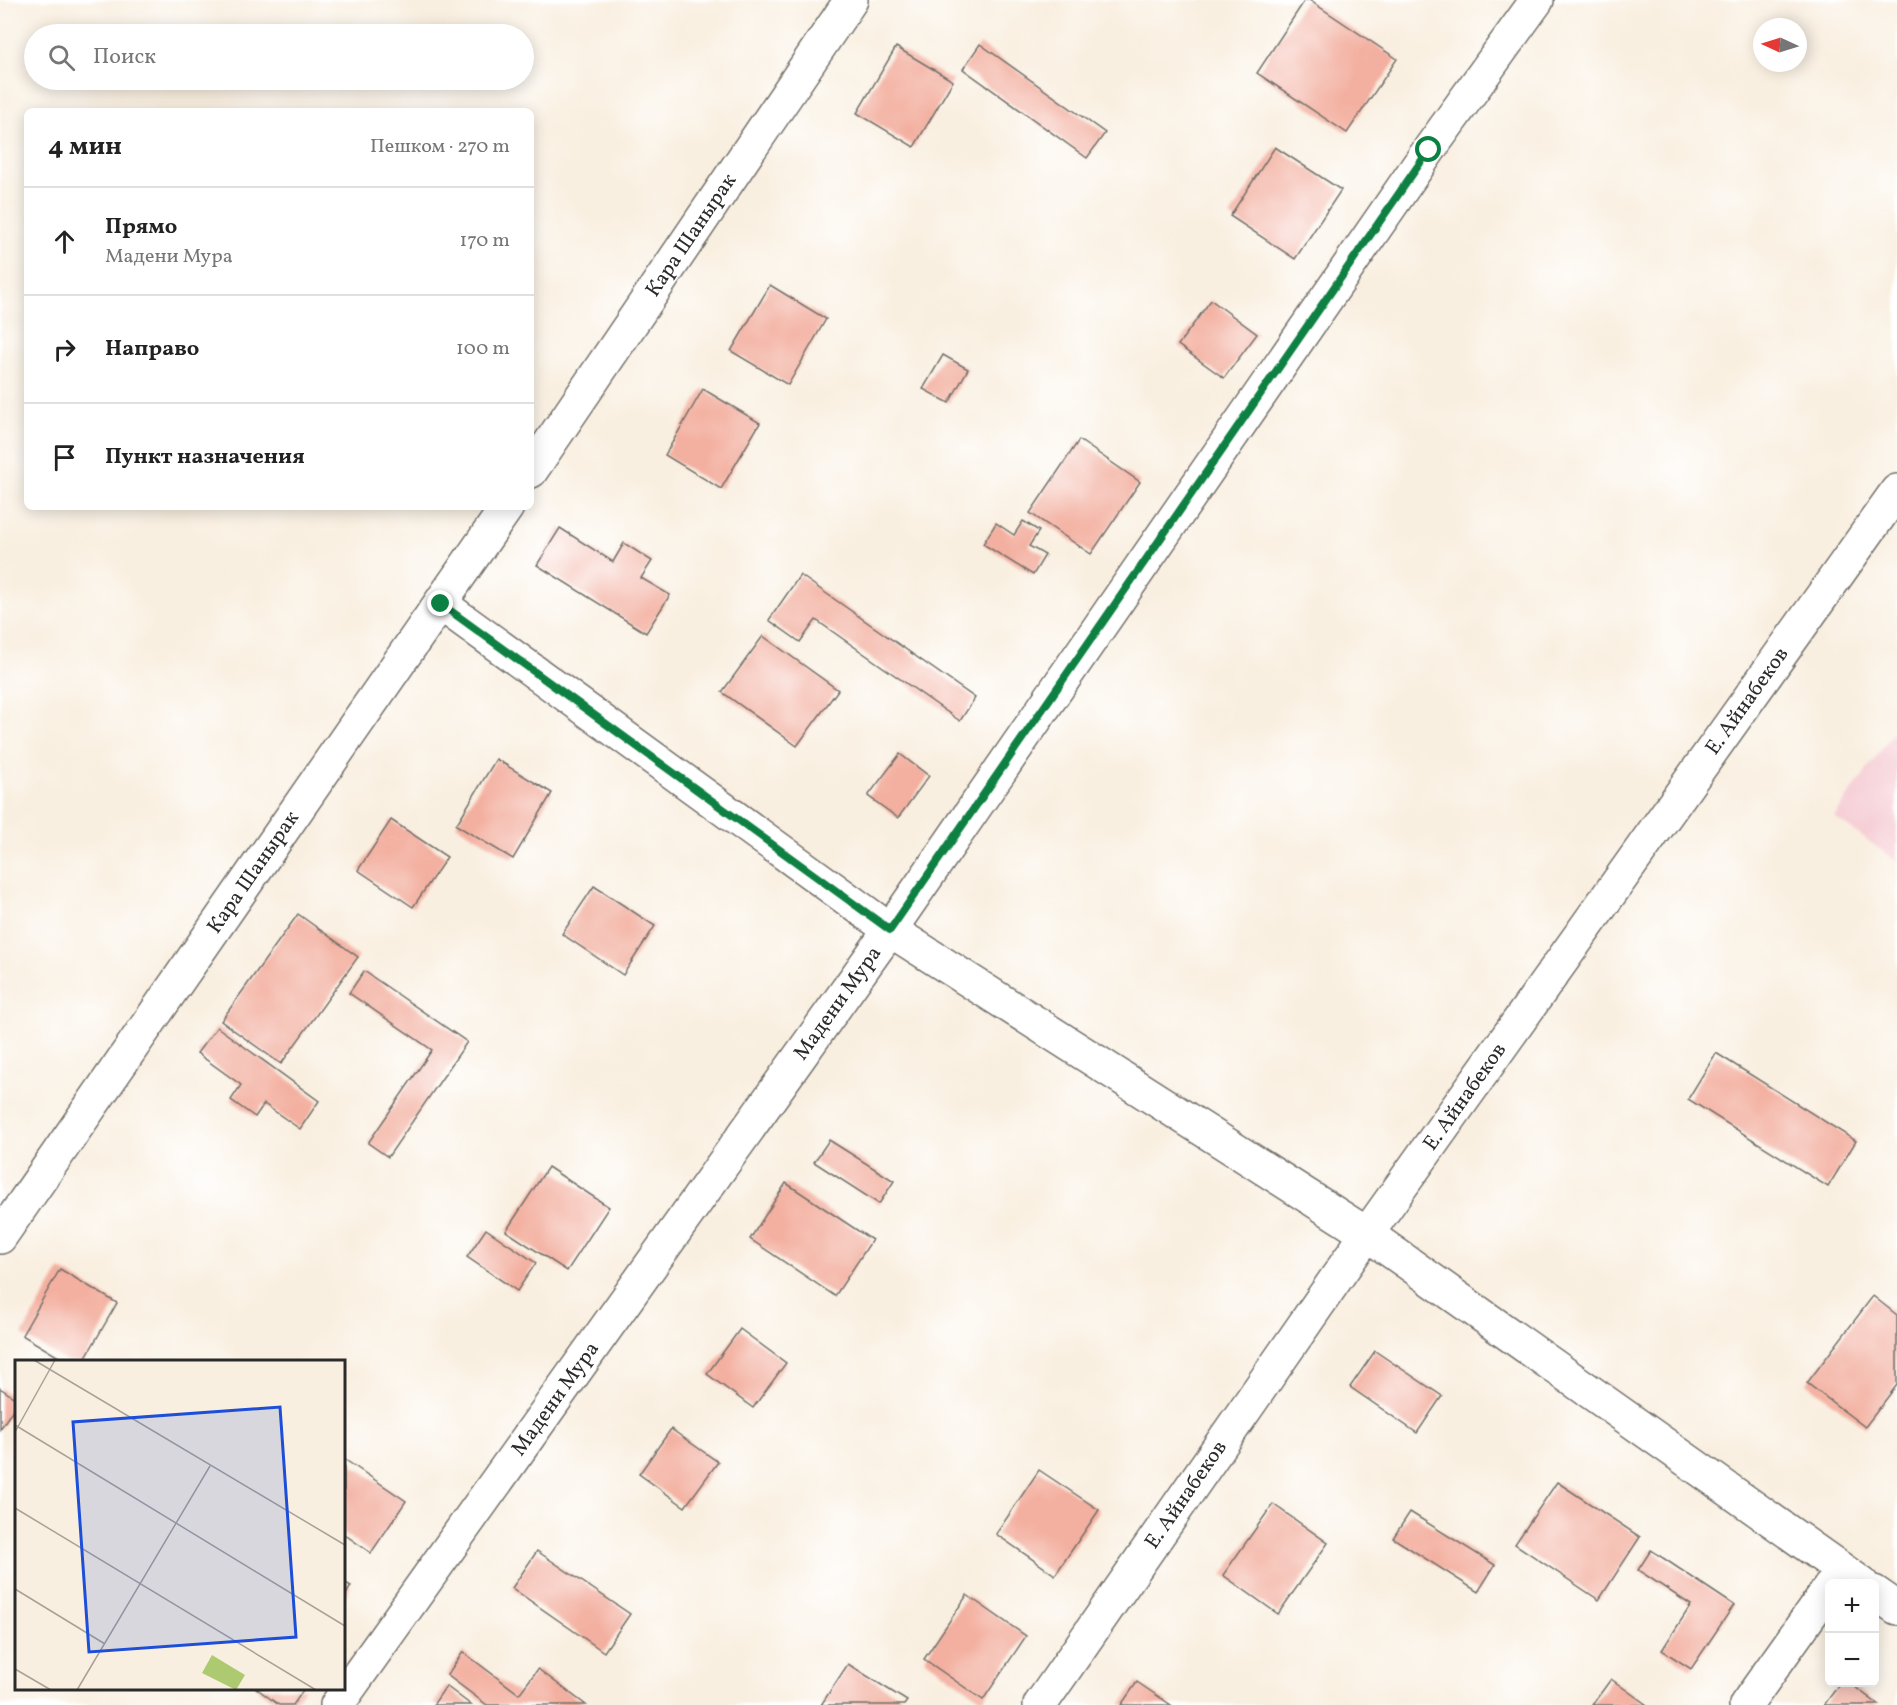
<!DOCTYPE html>
<html lang="ru">
<meta charset="utf-8">
<style>
:root{--surface:#fff;--page:#f6f6f6;--text:#222;--muted:#767676;--line:#e0e0e0}
body{margin:0;font-family:Vollkorn,serif;background:var(--page);color:var(--text)}
.controls{position:absolute;right:18px;bottom:18px;display:grid;overflow:hidden;border-radius:9px;box-shadow:0 3px 15px #0003}
.controls button{width:54px;height:54px;display:grid;place-items:center;padding:0;border:0;border-bottom:2px solid var(--line);background:var(--surface);color:var(--text);font:30px sans-serif}
.compass{position:absolute;left:1753px;top:18px;width:54px;height:54px;border-radius:50%;background:var(--surface);box-shadow:0 3px 15px #0003;rotate:274deg}
.stop{position:absolute;width:18px;height:18px;margin:-14px;border:4px solid #0b8043;border-radius:50%;background:#fff}
.stop.end{background:#0b8043;border-color:#fff;box-shadow:0 2px 6px #0008}
.list{margin:0;padding:0;list-style:none}
h2{display:flex;justify-content:space-between;align-items:center;height:78px;margin:0;padding:0 24px;font-size:26px}
h2 small{font-size:20px;font-weight:400;color:var(--muted)}
.list li{display:grid;grid-template-columns:39px 1fr auto;gap:18px;align-items:center;box-sizing:border-box;height:108px;padding:0 24px;border-top:2px solid var(--line)}
.list b{display:block;font-size:22px;white-space:nowrap}
.list p{margin:0;font-size:20px;white-space:nowrap;color:var(--muted)}
.list em{font-size:20px;font-style:normal;color:var(--muted)}
.icon{flex:none;width:33px;height:33px;fill:none;stroke:currentColor;stroke-width:2;stroke-linecap:round;stroke-linejoin:round}
.map{position:relative;flex:none;width:1897px;height:1705px;overflow:hidden}
.search{position:absolute;background:var(--surface);box-shadow:0 3px 15px #0003;left:24px;top:24px;width:510px;height:66px;display:flex;align-items:center;gap:15px;box-sizing:border-box;padding:0 21px;border-radius:33px;color:var(--muted);font-size:22px}
.panel{position:absolute;background:var(--surface);box-shadow:0 3px 15px #0003;left:24px;top:108px;width:510px;height:402px;border-radius:9px}
.map>svg:first-child{display:block}
.built{fill:#f6cfd7}
.building{fill:#f3af9f}
.lines{fill:none;stroke-linecap:round;stroke-linejoin:round}
.minor-casing{stroke:#73706a;stroke-width:36}
.minor{stroke:#fff;stroke-width:33}
.route{stroke:#0b8043;stroke-width:8}
.labels{text-anchor:middle;dominant-baseline:central;stroke-width:4.5;stroke-linejoin:round;paint-order:stroke}
.street-label{font-size:21px;fill:#2b2b2b;stroke:#fff}
.inset-road{fill:none;stroke:#a7a198;stroke-width:1.5}
.view{fill:#1d4ed8;fill-opacity:0.15;stroke:#1d4ed8;stroke-width:3}
.inset-edge{fill:none;stroke:#2b2b2b;stroke-width:3}
</style>
<div class="map">
<svg width="1897" height="1705" viewBox="0 0 1897 1705">
<rect width="100%" height="100%" fill="#fff"/>
<filter id="ink" filterUnits="userSpaceOnUse"><feTurbulence type="fractalNoise" baseFrequency=".0167" numOctaves="2"/><feDisplacementMap in="SourceGraphic" scale="12" xChannelSelector="R" yChannelSelector="G"/><feConvolveMatrix kernelMatrix="1 2 1 2 8 2 1 2 1" color-interpolation-filters="sRGB"/></filter>
<filter id="wash" filterUnits="userSpaceOnUse"><feTurbulence type="fractalNoise" baseFrequency=".008" numOctaves="4" result="noise"/><feDisplacementMap in="SourceGraphic" scale="24" xChannelSelector="R" yChannelSelector="G"/><feGaussianBlur stdDeviation="1.35" result="paint"/><feColorMatrix in="noise" values="0 0 0 0 0 0 0 0 0 0 0 0 0 0 0 0 0 1.4 0 .05"/><feComposite in="paint" operator="in"/></filter>
<g filter="url(#wash)">
<rect width="100%" height="100%" fill="#f9efe0"/>
<path class="built" d="M1897 727V861L1834 817Z"/>
<g id="blocks">
<g class="building">
<path d="M1305 0H1309L1397 59 1347 133 1257 73Z"/>
<path d="M980 44 1105 133 1087 158 963 69Z"/>
<path d="M896 47 953 81 914 147 857 113Z"/>
<path d="M1275 147 1341 190 1295 259 1230 216Z"/>
<path d="M770 285 826 319 788 385 731 351Z"/>
<path d="M1211 300 1257 334 1224 378 1178 345Z"/>
<path d="M943 355 968 369 949 403 923 389Z"/>
<path d="M703 389 760 423 721 489 665 455Z"/>
<path d="M1079 440 1140 482 1091 554 1030 513Z"/>
<path d="M1023 521 1039 531 1029 546 1045 555 1033 575 983 544 996 523 1014 535Z"/>
<path d="M560 528 613 562 624 543 652 561 641 578 670 595 646 633 537 565Z"/>
<path d="M800 575 975 698 960 721 816 620 800 642 769 620Z"/>
<path d="M763 636 838 690 797 746 722 692Z"/>
<path d="M900 754 929 776 898 818 868 796Z"/>
<path d="M496 759 552 793 513 859 456 825Z"/>
<path d="M391 820 447 857 413 907 358 870Z"/>
<path d="M594 886 655 926 623 975 562 934Z"/>
<path d="M298 914 358 957 281 1064 221 1021Z"/>
<path d="M364 971 467 1042 388 1157 368 1143 432 1050 349 993Z"/>
<path d="M217 1027 319 1101 300 1129 264 1104 255 1117 231 1100 241 1085 197 1053Z"/>
<path d="M1716 1053 1856 1141 1828 1187 1688 1099Z"/>
<path d="M829 1140 894 1181 879 1204 814 1162Z"/>
<path d="M548 1167 609 1207 567 1271 506 1231Z"/>
<path d="M786 1183 872 1240 835 1296 750 1239Z"/>
<path d="M486 1229 536 1263 517 1291 467 1257Z"/>
<path d="M60 1269 117 1303 83 1362H67L22 1335Z"/>
<path d="M1873 1296 1897 1315V1385L1865 1427 1807 1383Z"/>
<path d="M740 1329 786 1363 753 1408 707 1374Z"/>
<path d="M1375 1351 1442 1396 1417 1433 1350 1387Z"/>
<path d="M0 1388 16 1399V1405L0 1429Z"/>
<path d="M671 1429 718 1462 685 1507 639 1474Z"/>
<path d="M344 1459 406 1501 371 1553 344 1534Z"/>
<path d="M1039 1470 1099 1510 1055 1575 996 1534Z"/>
<path d="M1557 1482 1640 1537 1599 1600 1515 1544Z"/>
<path d="M1273 1504 1328 1543 1278 1614 1223 1575Z"/>
<path d="M1410 1512 1495 1565 1478 1592 1393 1538Z"/>
<path d="M1651 1550 1734 1605 1691 1669 1662 1650 1691 1605 1638 1570Z"/>
<path d="M537 1551 630 1614 604 1652 512 1588Z"/>
<path d="M344 1582 351 1586 344 1598Z"/>
<path d="M967 1595 1026 1636 983 1700 924 1659Z"/>
<path d="M463 1652 519 1694 538 1669 586 1705H487L447 1675Z"/>
<path d="M848 1664 907 1701 904 1705H821Z"/>
<path d="M1611 1679 1647 1705H1592Z"/>
<path d="M1137 1682 1171 1705H1121Z"/>
<path d="M1841 1682H1848L1879 1705H1824Z"/>
<path d="M446 1686 471 1705H433Z"/>
<path d="M256 1688H305L293 1705H279Z"/>
</g>
</g>
</g>
<g filter="url(#ink)">
<use href="#blocks" fill-opacity="0" stroke="#73706a" stroke-width="1.5"/>
<g class="lines">
<g class="minor-casing">
<g id="minor">
<path id="s1" d="M531 471 851 0"/>
<path d="M441 604 890 930 1367 1234 1862 1584"/>
<path id="s2" d="M0 1237 507 507"/>
<path d="M1874 1592 1897 1608"/>
<path id="s3" d="M337 1705 890 930 1429 150 1537 0"/>
<path id="s4" d="M1040 1705 1367 1234 1897 491"/>
<path d="M1746 1705 1830 1587"/>
</g>
</g>
<use href="#minor" class="minor"/>
</g>
</g>
<g class="lines" filter="url(#ink)">
<path class="route" d="M441 604 890 930 1429 150"/>
</g>
<g class="labels">
<g class="street-label">
<text stroke="none"><textPath href="#s1" startOffset="285">Кара Шанырак</textPath></text>
<text stroke="none"><textPath href="#s4" startOffset="1228">Е. Айнабеков</textPath></text>
<text stroke="none"><textPath href="#s2" startOffset="444">Кара Шанырак</textPath></text>
<text stroke="none"><textPath href="#s3" startOffset="862">Мадени Мура</textPath></text>
<text stroke="none"><textPath href="#s4" startOffset="742">Е. Айнабеков</textPath></text>
<text stroke="none"><textPath href="#s3" startOffset="376">Мадени Мура</textPath></text>
<text stroke="none"><textPath href="#s4" startOffset="256">Е. Айнабеков</textPath></text>
</g>
</g>
<g transform="translate(15 1360)">
<rect width="330" height="330" fill="#f9efe0"/>
<path d="M197 295 230 315 221 330 187 313Z" fill="#adca70"/>
<path class="inset-road" d="M19 0 330 185M0 65 330 266M0 72 40 0M0 148 301 330M0 229 90 284M0 309 36 330M62 330 195 106"/>
<path class="view" d="M265 47 281 277 74 292 58 62Z"/>
<rect width="330" height="330" class="inset-edge"/>
</g>
</svg>
<div class="controls">
<button>+</button>
<button>−</button>
</div>
<svg class="compass" viewBox="-18 -18 36 36"><path d="M0-13l5 13h-10z" fill="#e53935"/><path d="M0 13l5-13h-10z" fill="#767676"/></svg>
<div class="stop" style="left:1429px;top:150px"></div>
<div class="stop end" style="left:441px;top:604px"></div>
<div class="search"><svg class="icon" aria-label="search" viewBox="0 0 24 24"><circle cx="10" cy="10" r="6"/><path d="M15 15l6 6"/></svg>Поиск</div>
<section class="panel">
<h2>4 мин<small>Пешком · 270 m</small></h2>
<ul class="list">
<li><svg class="icon" aria-label="ahead" viewBox="0 0 24 24"><path d="M12 20V5M6 11l6-6 6 6"/></svg><div><b>Прямо</b><p>Мадени Мура</p></div><em>170 m</em></li>
<li><svg class="icon" aria-label="right" viewBox="0 0 24 24"><path d="M7 20v-9h11M14 6l5 5-5 5"/></svg><div><b>Направо</b></div><em>100 m</em></li>
<li><svg class="icon" aria-label="arrive" viewBox="0 0 24 24"><path d="M6 21V4h12l-3 4 3 4H6"/></svg><div><b>Пункт назначения</b></div></li>
</ul>
</section>
</div>
